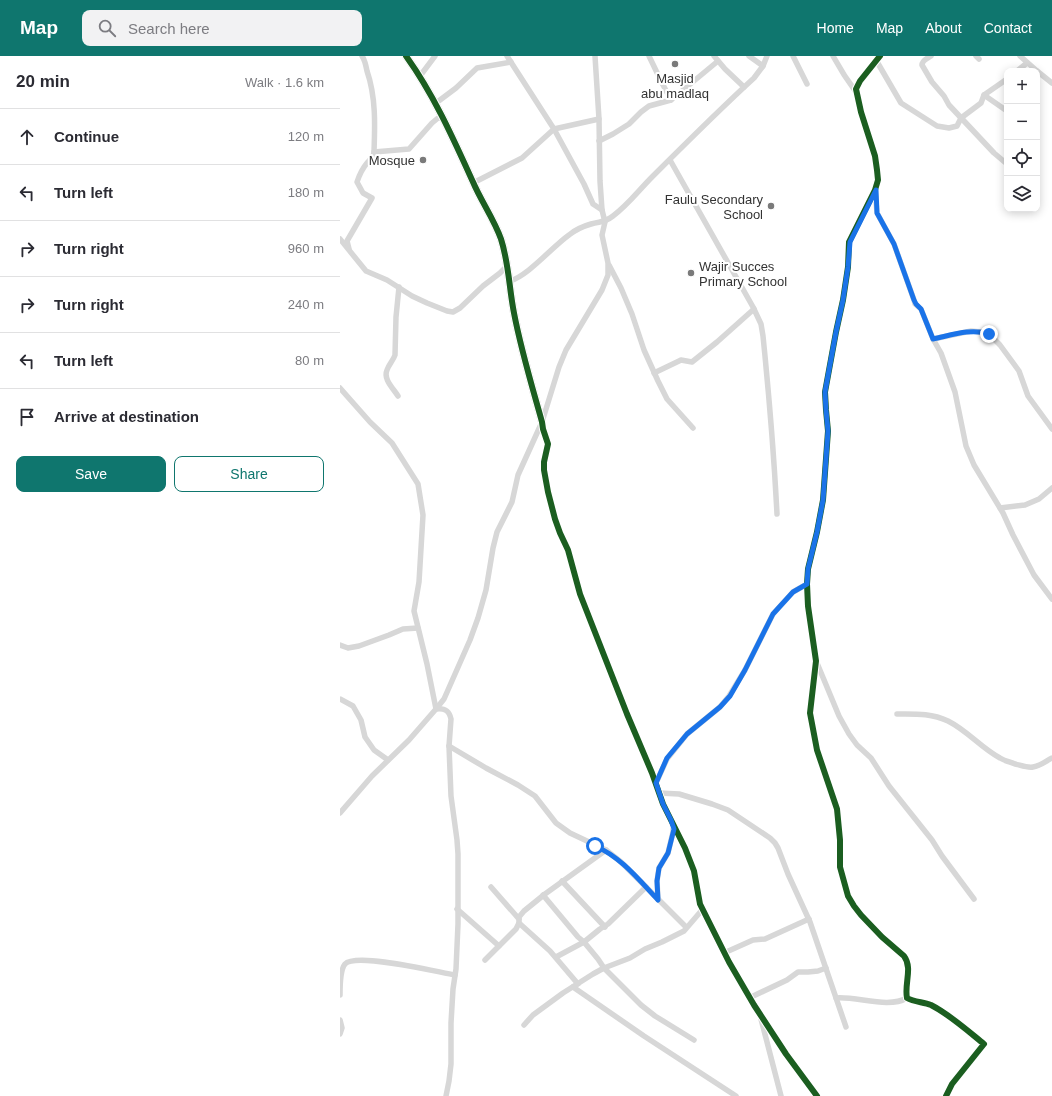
<!DOCTYPE html>
<meta charset="utf-8">
<style>
:root{--surface:#fff;--page:#f2f2f3;--text:#2b2b33;--muted:#7c7c81;--line:#e1e1e2;--accent:#0f766e}
body{margin:0;font-family:Helvetica,sans-serif;background:var(--page);color:var(--text)}
.controls{position:absolute;right:12px;top:12px;display:grid;overflow:hidden;border-radius:8px;box-shadow:0 2px 10px #0003}
.controls button{width:36px;height:36px;display:grid;place-items:center;padding:0;border:0;border-bottom:1px solid var(--line);background:var(--surface);color:var(--text);font:20px sans-serif}
.stop{position:absolute;width:12px;height:12px;margin:-9px;border:3px solid #1a73e8;border-radius:50%;background:#fff}
.stop.end{background:#1a73e8;border-color:#fff;box-shadow:0 1px 4px #0008}
.list{margin:0;padding:0;list-style:none}
h2{display:flex;justify-content:space-between;align-items:center;height:52px;margin:0;padding:0 16px;font-size:17px}
h2 small{font-size:13px;font-weight:400;color:var(--muted)}
.list li{display:grid;grid-template-columns:26px 1fr auto;gap:12px;align-items:center;box-sizing:border-box;height:56px;padding:0 16px;border-top:1px solid var(--line)}
.list b{display:block;font-size:15px;white-space:nowrap}
.list em{font-size:13px;font-style:normal;color:var(--muted)}
.actions{display:flex;gap:8px;padding:12px 16px}
.actions a{flex:1;padding:9px 0;border:1px solid var(--accent);border-radius:8px;text-align:center;font-size:14px;color:var(--accent)}
.actions .main{background:var(--accent);color:#fff}
.icon{flex:none;width:22px;height:22px;fill:none;stroke:currentColor;stroke-width:2;stroke-linecap:round;stroke-linejoin:round}
.map{position:relative;flex:none;width:712px;height:1040px;overflow:hidden}
header{display:flex;align-items:center;gap:24px;box-sizing:border-box;height:56px;padding:0 20px;background:var(--accent);color:#fff}
header strong{font-size:19px}
nav{display:flex;gap:22px;margin-inline-start:auto;font-size:14px}
.search{width:280px;height:36px;background:var(--page);display:flex;align-items:center;gap:10px;box-sizing:border-box;padding:0 14px;border-radius:8px;color:var(--muted);font-size:15px}
main{display:flex}
aside{flex:1;background:var(--surface)}
.map>svg:first-child{display:block}
.lines{fill:none;stroke-linecap:round;stroke-linejoin:round}
.street{stroke:#d7d7d7;stroke-width:5.5}
.secondary{stroke:#d0d0d0;stroke-width:8}
.cycleway-casing{stroke:#fff;stroke-width:8}
.cycleway{stroke:#1b5e20;stroke-width:6}
.route{stroke:#1a73e8;stroke-width:5}
.poi-dot{fill:#7a7a7a;stroke:#fff;stroke-width:1.5}
.labels{text-anchor:middle;dominant-baseline:central;stroke-width:4;stroke-linejoin:round;paint-order:stroke}
.poi-label{font-size:13px;fill:#333;stroke:#fff;text-anchor:end}
</style>
<header>
<strong>Map</strong>
<div class="search"><svg class="icon" aria-label="search" viewBox="0 0 24 24"><circle cx="10" cy="10" r="6"/><path d="M15 15l6 6"/></svg>Search here</div>
<nav><a>Home</a><a>Map</a><a>About</a><a>Contact</a></nav>
</header>
<main>
<aside>
<h2>20 min<small>Walk · 1.6 km</small></h2>
<ul class="list">
<li><svg class="icon" aria-label="ahead" viewBox="0 0 24 24"><path d="M12 20V5M6 11l6-6 6 6"/></svg><div><b>Continue</b></div><em>120 m</em></li>
<li><svg class="icon" aria-label="left" viewBox="0 0 24 24"><path d="M17 20v-9H6M10 6l-5 5 5 5"/></svg><div><b>Turn left</b></div><em>180 m</em></li>
<li><svg class="icon" aria-label="right" viewBox="0 0 24 24"><path d="M7 20v-9h11M14 6l5 5-5 5"/></svg><div><b>Turn right</b></div><em>960 m</em></li>
<li><svg class="icon" aria-label="right" viewBox="0 0 24 24"><path d="M7 20v-9h11M14 6l5 5-5 5"/></svg><div><b>Turn right</b></div><em>240 m</em></li>
<li><svg class="icon" aria-label="left" viewBox="0 0 24 24"><path d="M17 20v-9H6M10 6l-5 5 5 5"/></svg><div><b>Turn left</b></div><em>80 m</em></li>
<li><svg class="icon" aria-label="arrive" viewBox="0 0 24 24"><path d="M6 21V4h12l-3 4 3 4H6"/></svg><div><b>Arrive at destination</b></div></li>
</ul>
<div class="actions"><a class="main">Save</a><a>Share</a></div>
</aside>
<div class="map">
<svg width="712" height="1040" viewBox="0 0 712 1040">
<rect width="100%" height="100%" fill="#fff"/>
<g class="lines">
<g class="street">
<path d="M22 0C25 4 26 10 27 15 36 41 35 69 34 96L69 93 92 67 98 62H103"/>
<path d="M167 0 214 73 244 128 253 148 262 154"/>
<path d="M309 0 322 27 331 44"/>
<path d="M374 0 385 13 404 31"/>
<path d="M409 0 423 10"/>
<path d="M453 0 467 28"/>
<path d="M493 0C500 13 507 24 516 36"/>
<path d="M540 0 520 25 516 33 521 56 535 100 537 114 538 124 535 134 509 186 508 211 503 244 496 276 485 336 486 354 488 375 483 444 477 476 468 513 467 528 468 550 476 605 470 657 477 694 497 753 500 784V811L508 840 514 850 521 859 542 881 564 900C573 912 564 928 567 942 574 946 583 946 591 949 609 958 628 975 644 988L612 1028 606 1040"/>
<path d="M591 0C588 2 582 4 582 9L592 26 604 40 609 49 654 97 667 108"/>
<path d="M636 0 639 3"/>
<path d="M680 0 697 15"/>
<path d="M536 4 561 47 597 70 609 72 617 70 621 62 641 47 644 39 667 23"/>
<path d="M677 15 687 7"/>
<path d="M697 15 712 27"/>
<path d="M80 20 95 0"/>
<path d="M644 39 667 55"/>
<path d="M96 47 116 32 137 12 171 6"/>
<path d="M259 85 273 78 289 68 301 56 309 50 331 44 378 5"/>
<path d="M330 104 413 251 421 268 423 280C429 339 434 399 437 458"/>
<path d="M133 127 182 102 214 73 259 63"/>
<path d="M535 134 537 157 554 188 574 244 575 248 581 253 593 283 601 297 615 336 626 390 634 409 663 457 673 479 694 519 712 543"/>
<path d="M0 183 26 215 47 224 72 240 87 247 107 255 113 256 120 252 143 230 160 217 168 209"/>
<path d="M9 193 7 185 32 142 23 137 17 126C19 120 22 113 27 107 30 103 34 101 34 96"/>
<path d="M269 209 281 232 292 258 304 294 318 325 327 343 353 372"/>
<path d="M170 225C189 219 212 191 229 179 235 174 244 170 251 168 261 165 264 167 273 160 288 149 299 134 312 121 345 88 379 54 414 22L423 10 427 0"/>
<path d="M593 283 631 275 642 276 649 278 660 289 679 315 688 340 712 373"/>
<path d="M314 317 339 305 341 304 352 306 377 286 414 253"/>
<path d="M0 332 30 366 52 387 78 428 83 459 79 526 74 555 87 608 96 653C104 652 109 654 111 663L109 690 111 740 117 784 118 798V868L116 913 113 933 111 967V1008L109 1025 106 1040"/>
<path d="M58 340C53 332 43 323 47 314 49 308 53 305 55 299L56 261 59 231"/>
<path d="M202 366 203 373 208 388 204 406V414L208 436 215 463 220 477 228 494 240 538 287 658 312 717 323 748 345 792 354 815 360 848 389 906 414 949 446 998 477 1040"/>
<path d="M660 452 685 449 699 443 712 432"/>
<path d="M0 589 8 592 19 590 49 579 63 573 78 572"/>
<path d="M477 607 499 660 509 678 517 689 531 702 549 730 592 784 602 800 634 843"/>
<path d="M0 643 13 650 21 664 25 681 34 694 48 704"/>
<path d="M557 658C575 658 591 657 608 665 628 675 641 692 660 702 665 705 670 706 675 708 680 709 687 712 693 711 700 710 706 705 712 702"/>
<path d="M109 690 146 712 178 729 195 740 216 767 230 777 266 794 281 806 346 871"/>
<path d="M316 727 327 703 347 678 380 651 389 640 405 614 433 558 453 536 467 528"/>
<path d="M319 737 339 738 372 748 388 754 430 782 435 787 438 792 448 818 470 866 506 971"/>
<path d="M0 757 32 720 69 684 96 653 104 643 130 584 138 562 146 534 153 492 157 476 172 446 178 419 202 366 219 311 226 294 262 234 268 219V207L262 179 265 166 262 154 260 125 259 63 255 0"/>
<path d="M222 825 265 871"/>
<path d="M151 831 179 863"/>
<path d="M203 839 238 881 244 886 258 903 264 912 301 949 315 960 354 984"/>
<path d="M318 843 317 825 319 812 328 797 333 776V771"/>
<path d="M117 853 159 890"/>
<path d="M179 867 210 895 238 928"/>
<path d="M384 897 413 884 425 883 469 863"/>
<path d="M216 901 244 886 260 873 268 868 306 831"/>
<path d="M145 904 176 873 179 867V861L184 855 205 838 266 794"/>
<path d="M233 931 304 980 396 1040"/>
<path d="M0 939C0 931 0 914 5 908 16 896 97 916 115 919"/>
<path d="M409 942 447 924 458 916H468L478 915 486 912"/>
<path d="M496 942C517 940 548 953 567 942"/>
<path d="M421 963 441 1040"/>
<path d="M0 964 2 972 0 978"/>
<path d="M184 969 193 959 223 937 253 918 264 912 290 902 305 893 322 886 344 875 362 854"/>
</g>
<path class="secondary" d="M66 0C94 39 113 82 133 126 141 145 154 163 161 183 169 208 169 232 174 257 181 294 192 330 202 366"/>
<g class="cycleway-casing">
<g id="cycleway">
<path d="M66 0C94 39 113 82 133 126 141 145 154 163 161 183 169 208 169 232 174 257 181 294 192 330 202 366L203 373 208 388 204 406V414L208 436 215 463 220 477 228 494 240 538 287 658 312 717 323 748 345 792 354 815 360 848 389 906 414 949 446 998 477 1040"/>
<path d="M540 0 520 25 516 33 521 56 535 100 537 114 538 124 535 134 509 186 508 211 503 244 496 276 485 336 486 354 488 375 483 444 477 476 468 513 467 528 468 550 476 605 470 657 477 694 497 753 500 784V811L508 840 514 850 521 859 542 881 564 900C573 912 564 928 567 942 574 946 583 946 591 949 609 958 628 975 644 988L612 1028 606 1040"/>
</g>
</g>
<use href="#cycleway" class="cycleway"/>
</g>
<g class="lines">
<path class="route" d="M255 790C281 801 299 824 318 844L317 825 319 812 328 797 334 773 331 764 323 748 316 727 327 702 347 678 380 651 390 640 405 614 433 558 453 536 467 528 468 513 477 476 483 444 488 375 486 354 485 336 496 276 503 244 508 211 510 186 536 134 537 157 554 188 574 244 576 248 581 253 593 283C612 279 631 272 649 278"/>
</g>
<g class="poi-dot">
<circle cx="335" cy="8" r="4"/>
<circle cx="83" cy="104" r="4"/>
<circle cx="431" cy="150" r="4"/>
<circle cx="351" cy="217" r="4"/>
</g>
<g class="labels">
<g class="poi-label">
<text x="335" y="22" text-anchor="middle">Masjid<tspan x="335" dy="15">abu madlaq</tspan></text>
<text x="75" y="104">Mosque</text>
<text x="423" y="143">Faulu Secondary<tspan x="423" dy="15">School</tspan></text>
<text x="359" y="210" text-anchor="start">Wajir Succes<tspan x="359" dy="15">Primary School</tspan></text>
</g>
</g>
</svg>
<div class="controls">
<button>+</button>
<button>−</button>
<button><svg class="icon" aria-label="locate" viewBox="0 0 24 24"><circle cx="12" cy="12" r="6"/><path d="M12 2v4M12 18v4M2 12h4M18 12h4"/></svg></button>
<button><svg class="icon" aria-label="layers" viewBox="0 0 24 24"><path d="M12 4l9 5-9 5-9-5zM3 14l9 5 9-5"/></svg></button>
</div>
<div class="stop" style="left:255px;top:790px"></div>
<div class="stop end" style="left:649px;top:278px"></div>
</div>
</main>
